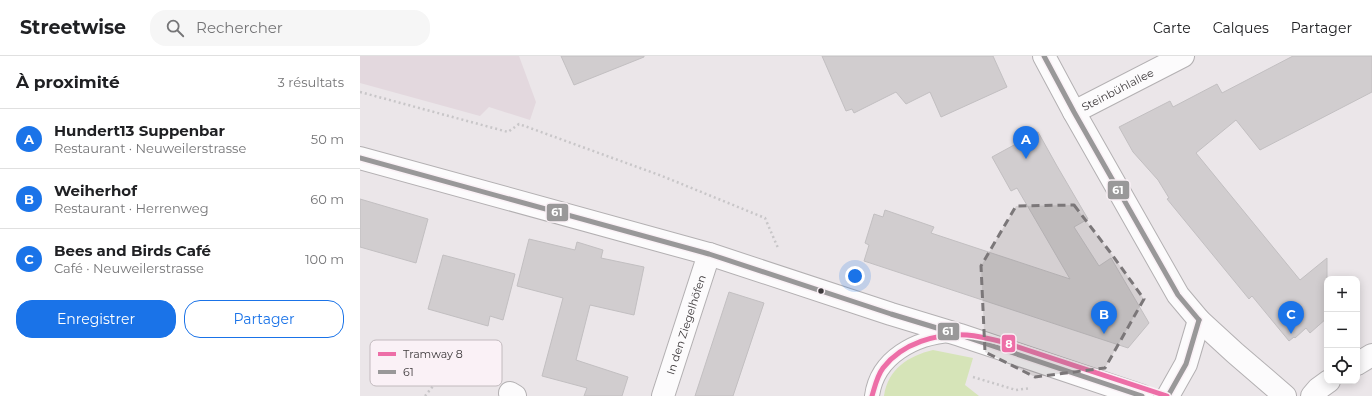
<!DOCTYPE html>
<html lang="fr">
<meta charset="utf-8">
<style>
:root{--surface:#fff;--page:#f6f6f6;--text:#202124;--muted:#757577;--line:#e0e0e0;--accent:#1a73e8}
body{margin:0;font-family:Montserrat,sans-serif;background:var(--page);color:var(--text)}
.controls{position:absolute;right:12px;bottom:12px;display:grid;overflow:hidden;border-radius:8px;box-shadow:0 2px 10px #0003}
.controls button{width:36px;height:36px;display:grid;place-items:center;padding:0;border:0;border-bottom:1px solid var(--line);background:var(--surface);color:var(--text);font:20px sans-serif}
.you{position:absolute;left:495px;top:220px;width:14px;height:14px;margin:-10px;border:3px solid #fff;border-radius:50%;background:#1a73e8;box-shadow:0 0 0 6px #1a73e833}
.badge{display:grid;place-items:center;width:26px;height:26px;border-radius:50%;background:var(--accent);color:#fff;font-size:13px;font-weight:700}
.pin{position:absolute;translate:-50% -33px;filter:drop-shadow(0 1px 2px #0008)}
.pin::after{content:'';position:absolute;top:21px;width:14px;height:12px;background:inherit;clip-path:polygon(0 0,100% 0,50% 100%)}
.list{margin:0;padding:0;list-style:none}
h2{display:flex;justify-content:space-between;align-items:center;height:52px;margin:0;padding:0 16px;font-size:17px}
h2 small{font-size:13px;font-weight:400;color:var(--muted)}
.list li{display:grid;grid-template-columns:26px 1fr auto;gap:12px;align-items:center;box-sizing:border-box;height:60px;padding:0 16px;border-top:1px solid var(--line)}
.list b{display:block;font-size:15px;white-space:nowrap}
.list p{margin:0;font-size:13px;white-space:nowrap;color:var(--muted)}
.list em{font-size:13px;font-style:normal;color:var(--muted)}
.actions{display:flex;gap:8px;padding:12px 16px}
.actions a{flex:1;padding:9px 0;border:1px solid var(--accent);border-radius:16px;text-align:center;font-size:14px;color:var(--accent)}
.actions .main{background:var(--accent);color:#fff}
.icon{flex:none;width:22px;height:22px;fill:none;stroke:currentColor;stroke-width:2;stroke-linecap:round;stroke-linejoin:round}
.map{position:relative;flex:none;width:1012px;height:340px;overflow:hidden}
header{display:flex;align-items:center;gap:24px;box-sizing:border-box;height:56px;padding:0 20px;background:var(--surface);border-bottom:1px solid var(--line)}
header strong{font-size:19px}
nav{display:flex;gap:22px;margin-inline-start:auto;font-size:14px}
.search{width:280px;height:36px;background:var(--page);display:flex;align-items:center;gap:10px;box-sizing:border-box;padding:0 14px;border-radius:16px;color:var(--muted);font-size:15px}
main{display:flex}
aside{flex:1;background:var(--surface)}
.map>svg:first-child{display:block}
.built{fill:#e3d8de}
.green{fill:#d6e4b8}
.building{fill:#d1cdcf;stroke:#c2bfc1}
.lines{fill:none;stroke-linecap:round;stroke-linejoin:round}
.service-casing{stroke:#b3b0b2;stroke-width:16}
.minor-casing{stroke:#b3b0b2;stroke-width:24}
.tertiary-casing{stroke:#b3b0b2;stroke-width:24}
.path{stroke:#c8c6c8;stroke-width:2.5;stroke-dasharray:2 3;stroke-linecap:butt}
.service{stroke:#fcfbfc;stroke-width:14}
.minor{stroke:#fcfbfc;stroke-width:22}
.tertiary{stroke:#fcfbfc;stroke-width:22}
.bus-1-casing{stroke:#faf1f6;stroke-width:8}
.bus-1{stroke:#999899;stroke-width:5}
.tram-1-casing{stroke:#faf1f6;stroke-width:8}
.tram-1{stroke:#ed6ea7;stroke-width:5}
.marked{fill:#7b7779;fill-opacity:0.2;stroke:#7b7779;stroke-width:3;stroke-dasharray:8 5;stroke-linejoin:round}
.bus-dot{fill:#3f3b3d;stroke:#faf1f6;stroke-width:1.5}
.labels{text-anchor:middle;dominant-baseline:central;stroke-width:3;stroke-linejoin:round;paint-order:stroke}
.street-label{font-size:11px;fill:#3f3b3d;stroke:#faf1f6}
.key{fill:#faf1f6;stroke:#c2babe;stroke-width:1}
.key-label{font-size:11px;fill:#3f3b3d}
.line-badge{stroke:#faf1f6;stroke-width:1.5}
.badge-label{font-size:11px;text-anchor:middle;font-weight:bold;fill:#fff}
</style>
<header>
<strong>Streetwise</strong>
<div class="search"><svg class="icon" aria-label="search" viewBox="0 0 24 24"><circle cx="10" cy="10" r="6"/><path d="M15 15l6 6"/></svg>Rechercher</div>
<nav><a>Carte</a><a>Calques</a><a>Partager</a></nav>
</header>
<main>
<aside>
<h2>À proximité<small>3 résultats</small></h2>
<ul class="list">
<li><span class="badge">A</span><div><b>Hundert13 Suppenbar</b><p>Restaurant · Neuweilerstrasse</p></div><em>50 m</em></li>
<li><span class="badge">B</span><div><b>Weiherhof</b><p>Restaurant · Herrenweg</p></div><em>60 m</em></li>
<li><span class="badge">C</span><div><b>Bees and Birds Café</b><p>Café · Neuweilerstrasse</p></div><em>100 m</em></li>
</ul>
<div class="actions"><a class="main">Enregistrer</a><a>Partager</a></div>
</aside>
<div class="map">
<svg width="1012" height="340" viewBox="0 0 1012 340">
<rect width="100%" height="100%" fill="#ebe6e9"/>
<path class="built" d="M0 0H159L176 46 170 64 129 51 120 60 0 27Z"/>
<path class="green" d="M573 294 613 302 605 329 619 340H524C528 313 548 300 573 294Z"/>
<g class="building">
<path d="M201 0H284V1L214 29Z"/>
<path d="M462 0H633L647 31 581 61 570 36 546 48 536 36 494 57 492 53 486 55Z"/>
<path d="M933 0H1012V36L900 94 876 64 836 97 940 224 967 202V262L950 277 946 272 935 282 934 281 929 285 892 240 889 243 807 143 809 142 798 124 773 96 759 71 810 45 813 51 857 28 862 37Z"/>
<path d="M678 76 697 110 728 163 714 171 739 210 751 202 789 267 768 292 504 205 509 189 505 187 514 158 523 161 525 154 574 171 571 177 710 223 657 132 651 135 632 101Z"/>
<path d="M0 143 68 163 56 207 0 191Z"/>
<path d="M169 183 215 194 217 186 243 194 241 202 284 211 274 259 230 249 216 304 268 321 262 340H224L227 332 182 320 203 242 157 230Z"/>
<path d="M83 199 155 218 143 264 130 260 128 270 68 253Z"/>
<path d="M369 236 404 247 373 340H335Z"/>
</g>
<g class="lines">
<g class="service-casing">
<path id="service" d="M512 340C517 301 556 281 592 279"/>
</g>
<g class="minor-casing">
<g id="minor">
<path id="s1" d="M714 56 823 0"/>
<path d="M0 102 349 198 531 258 600 279 782 340"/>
<path d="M997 308 1012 299"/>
<path d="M150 337 155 340"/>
<path id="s2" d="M303 340 349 198"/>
<path d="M808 340 826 308 839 264"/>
<path d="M952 340 958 333 969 325"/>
</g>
</g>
<g class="tertiary-casing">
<path id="tertiary" d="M684 0 714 56 818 239 839 264 875 297 925 340"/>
</g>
<g class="path">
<path d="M0 36 148 76 159 68 302 120 405 162 418 192"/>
<path d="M613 321 656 334 671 332"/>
<path d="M65 340 86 314C104 312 112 317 128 325"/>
</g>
<use href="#service" class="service"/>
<use href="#minor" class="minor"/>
<use href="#tertiary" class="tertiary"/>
<g class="bus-1-casing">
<g id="bus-1">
<path d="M684 0 714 56 818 239 839 264"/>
<path d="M0 102 349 198 531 258 600 279 782 340"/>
<path d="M808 340 826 308 839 264"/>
</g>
</g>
<use href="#bus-1" class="bus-1"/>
<g class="tram-1-casing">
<path id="tram-1" d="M512 340C515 330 517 320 523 312 542 287 577 277 607 279 619 280 631 283 643 286L807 340"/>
</g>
<use href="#tram-1" class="tram-1"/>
</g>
<path class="marked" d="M714 149 750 196 784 243 745 312 675 321 625 296 621 210 656 150Z"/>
<circle class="bus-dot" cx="461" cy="235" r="3.5"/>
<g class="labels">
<g class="street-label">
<text stroke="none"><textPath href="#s1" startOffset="49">Steinbühlallee</textPath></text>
<text stroke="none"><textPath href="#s2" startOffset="75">In den Ziegelhöfen</textPath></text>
</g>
</g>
<rect x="10" y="284" width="132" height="46" rx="6" class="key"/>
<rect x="18" y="296" width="18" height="4" fill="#ed6ea7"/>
<rect x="18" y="314" width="18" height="4" fill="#999899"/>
<g class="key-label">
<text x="43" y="302">Tramway 8</text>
<text x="43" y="320">61</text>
</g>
<g class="line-badge">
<rect x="747" y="124" width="23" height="20" rx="4" fill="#999899"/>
<rect x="186" y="147" width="23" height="19" rx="4" fill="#999899"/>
<rect x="577" y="266" width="23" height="19" rx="4" fill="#999899"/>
<rect x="641" y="278" width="15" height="19" rx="4" fill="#ed6ea7"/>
</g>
<g class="badge-label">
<text x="758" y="138">61</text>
<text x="197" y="160">61</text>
<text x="588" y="279">61</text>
<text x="649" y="292">8</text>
</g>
</svg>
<div class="controls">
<button>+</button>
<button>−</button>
<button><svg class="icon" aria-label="locate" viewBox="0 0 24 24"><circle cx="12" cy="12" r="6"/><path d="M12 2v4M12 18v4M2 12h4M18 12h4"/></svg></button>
</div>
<div class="you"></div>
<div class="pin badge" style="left:666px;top:103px">A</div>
<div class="pin badge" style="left:744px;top:278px">B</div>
<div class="pin badge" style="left:931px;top:278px">C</div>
</div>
</main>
